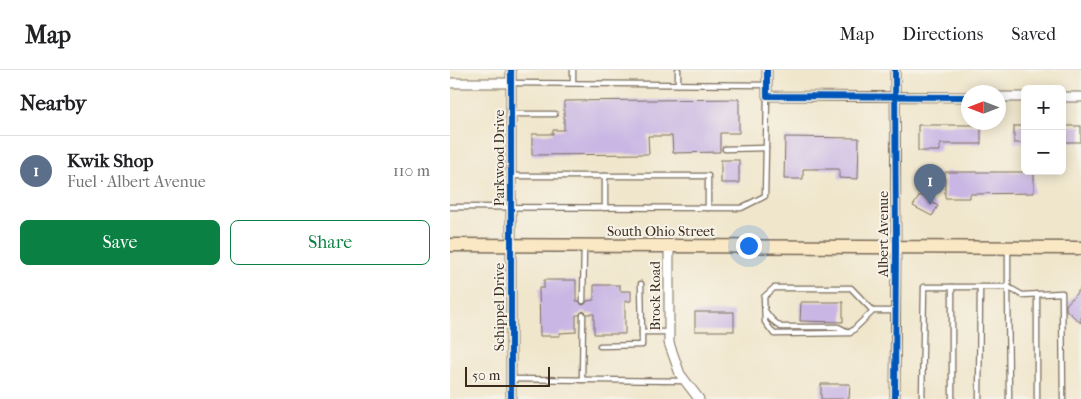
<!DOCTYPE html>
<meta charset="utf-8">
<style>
:root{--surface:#fff;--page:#f6f6f6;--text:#202124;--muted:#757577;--line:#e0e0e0;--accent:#0b8043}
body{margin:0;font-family:"IM FELL French Canon",serif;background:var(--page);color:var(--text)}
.controls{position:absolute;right:15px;top:15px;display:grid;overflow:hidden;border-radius:8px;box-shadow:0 2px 12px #0003}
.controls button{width:45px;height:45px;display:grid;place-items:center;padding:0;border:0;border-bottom:1px solid var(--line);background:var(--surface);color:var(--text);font:25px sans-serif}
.compass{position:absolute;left:511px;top:15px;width:45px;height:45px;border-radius:50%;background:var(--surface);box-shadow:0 2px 12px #0003;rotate:270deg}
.scale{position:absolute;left:15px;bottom:12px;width:85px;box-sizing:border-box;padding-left:5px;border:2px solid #3b2a1e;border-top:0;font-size:14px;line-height:18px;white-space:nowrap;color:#3b2a1e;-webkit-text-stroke:4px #f7f3e8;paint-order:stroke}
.you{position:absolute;left:298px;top:175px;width:18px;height:18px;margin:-12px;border:4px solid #fff;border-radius:50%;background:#1a73e8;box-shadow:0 0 0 8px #1a73e833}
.badge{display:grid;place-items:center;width:32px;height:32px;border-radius:50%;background:var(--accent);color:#fff;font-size:16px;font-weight:700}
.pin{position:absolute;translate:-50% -41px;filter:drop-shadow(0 1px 2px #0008)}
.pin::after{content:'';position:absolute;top:26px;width:18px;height:15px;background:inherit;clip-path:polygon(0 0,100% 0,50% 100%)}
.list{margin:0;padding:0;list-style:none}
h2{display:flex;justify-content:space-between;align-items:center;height:65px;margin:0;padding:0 20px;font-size:21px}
h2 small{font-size:16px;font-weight:400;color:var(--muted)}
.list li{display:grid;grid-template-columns:32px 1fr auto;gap:15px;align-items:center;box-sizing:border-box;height:70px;padding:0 20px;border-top:1px solid var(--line)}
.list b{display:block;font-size:19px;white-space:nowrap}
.list p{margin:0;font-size:16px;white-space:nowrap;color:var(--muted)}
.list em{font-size:16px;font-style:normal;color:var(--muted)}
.actions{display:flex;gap:10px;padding:15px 20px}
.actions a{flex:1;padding:11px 0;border:1px solid var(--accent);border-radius:8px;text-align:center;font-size:18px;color:var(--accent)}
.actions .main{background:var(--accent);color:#fff}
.map{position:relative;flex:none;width:631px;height:329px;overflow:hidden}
header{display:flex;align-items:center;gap:30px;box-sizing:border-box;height:70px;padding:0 25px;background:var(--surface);border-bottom:1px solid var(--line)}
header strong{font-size:24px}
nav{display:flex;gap:28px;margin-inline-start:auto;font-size:18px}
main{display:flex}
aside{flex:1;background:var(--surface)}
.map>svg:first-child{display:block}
.building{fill:#c9b6e4}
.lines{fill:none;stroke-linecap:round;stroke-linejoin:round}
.lane-casing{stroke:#7a6c5b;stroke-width:7}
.street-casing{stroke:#7a6c5b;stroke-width:11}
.secondary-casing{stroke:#7a6c5b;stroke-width:15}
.lane{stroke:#fff;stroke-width:4.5}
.street{stroke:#fff;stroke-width:9}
.secondary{stroke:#fae7c3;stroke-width:12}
.cycleway-casing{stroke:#f7f3e8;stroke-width:9}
.cycleway{stroke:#0057b8;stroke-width:6}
.labels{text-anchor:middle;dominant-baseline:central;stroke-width:4;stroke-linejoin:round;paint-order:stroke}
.street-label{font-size:14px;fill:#3b2a1e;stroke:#f7f3e8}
</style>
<header>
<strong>Map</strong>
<nav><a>Map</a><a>Directions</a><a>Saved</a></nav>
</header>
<main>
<aside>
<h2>Nearby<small></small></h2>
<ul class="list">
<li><span class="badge" style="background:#5c6f8a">1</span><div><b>Kwik Shop</b><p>Fuel · Albert Avenue</p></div><em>110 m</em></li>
</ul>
<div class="actions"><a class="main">Save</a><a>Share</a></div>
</aside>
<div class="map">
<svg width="631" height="329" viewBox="0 0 631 329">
<rect width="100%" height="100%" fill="#f7f3e8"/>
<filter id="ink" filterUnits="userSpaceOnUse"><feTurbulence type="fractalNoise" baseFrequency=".02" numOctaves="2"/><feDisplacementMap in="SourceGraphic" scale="10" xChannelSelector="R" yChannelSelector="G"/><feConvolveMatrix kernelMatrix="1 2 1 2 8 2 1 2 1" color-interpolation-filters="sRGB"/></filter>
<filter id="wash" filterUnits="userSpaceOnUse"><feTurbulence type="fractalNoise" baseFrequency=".0096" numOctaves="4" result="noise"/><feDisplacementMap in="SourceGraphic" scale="20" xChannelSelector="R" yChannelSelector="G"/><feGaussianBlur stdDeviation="1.12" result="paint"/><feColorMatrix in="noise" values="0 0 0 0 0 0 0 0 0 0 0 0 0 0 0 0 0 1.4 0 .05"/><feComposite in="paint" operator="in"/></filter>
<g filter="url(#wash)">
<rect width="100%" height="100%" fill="#f0e6cc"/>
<g id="blocks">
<g class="building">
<path d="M289 29V63H270V82L223 83 222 66H198L199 84 82 85V64H103V60H114V31Z"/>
<path d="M468 55H531V74H490V81H468Z"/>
<rect x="564" y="56" width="11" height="17"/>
<rect x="612" y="56" width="19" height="16"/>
<path d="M335 67 409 68 408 109 389 108V99H353V109H334Z"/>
<rect x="271" y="90" width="18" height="23"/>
<path d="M495 102H584V123L520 124V128H495Z"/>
<path d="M470 125 488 136 482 146 463 136Z"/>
<path d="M94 210H126V231H129L132 235 135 234 137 231 144 230V215H170V221H181V231H175V264H144V244H137L133 241 129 245H126V262L110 263V266H90L89 218H94Z"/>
<path d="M631 218V253L616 240V235Z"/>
<path d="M351 232H393V252L350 251Z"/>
<rect x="245" y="242" width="39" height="19"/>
<path d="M371 314H400L399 329H371Z"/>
</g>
</g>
</g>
<g filter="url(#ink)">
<use href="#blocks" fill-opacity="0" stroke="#7a6c5b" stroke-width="1"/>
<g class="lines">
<g class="lane-casing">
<g id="lane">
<path d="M123 0V13"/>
<path d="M61 13 317 15"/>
<path d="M228 14V0"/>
<path d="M61 44H105"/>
<path d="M275 79 316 78"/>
<path d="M61 106H258V138"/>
<path d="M155 106V138"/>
<path d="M0 137 291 138 315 126 317 26"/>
<path d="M191 214 192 262H219"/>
<path d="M502 217V329"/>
<path d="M133 231 134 177"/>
<path d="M315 241 322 250 331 257H388L398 262"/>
<path d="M423 241 400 263 324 264 315 252 314 227 324 218H401L423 241H446"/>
<path d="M150 276 192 275V262"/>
<path d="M61 309 234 311"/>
<path d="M132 310 133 245"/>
<path d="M472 329 474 217H558V179"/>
<path d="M529 329 530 218"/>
<path d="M559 329 558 217 572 225 612 223 613 329"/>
<path d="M587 329V224"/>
</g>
</g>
<g class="street-casing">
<g id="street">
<path d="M61 0V329"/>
<path d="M317 0V26L518 27"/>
<path d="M0 13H61"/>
<path d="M548 27H575"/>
<path d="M612 27H631"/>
<path d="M219 176V273L230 304 249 329"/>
<path d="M445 329 446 177 445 0"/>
</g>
</g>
<g class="secondary-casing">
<path id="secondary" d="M0 175 631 178"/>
</g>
<use href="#lane" class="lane"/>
<use href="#street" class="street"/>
<use href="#secondary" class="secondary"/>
<g class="cycleway-casing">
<g id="cycleway">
<path d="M61 0V329"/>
<path d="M317 0V26L518 27"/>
<path d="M445 329 446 177 445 0"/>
</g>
</g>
<use href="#cycleway" class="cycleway"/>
</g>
</g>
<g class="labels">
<g class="street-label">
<text transform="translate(49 88) rotate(-90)">Parkwood Drive</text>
<text x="211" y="161">South Ohio Street</text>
<text transform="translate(433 164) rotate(-90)">Albert Avenue</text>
<text transform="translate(205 226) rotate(-90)">Brock Road</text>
<text transform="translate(49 237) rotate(-90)">Schippel Drive</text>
</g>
</g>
</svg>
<div class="controls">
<button>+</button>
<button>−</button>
</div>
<svg class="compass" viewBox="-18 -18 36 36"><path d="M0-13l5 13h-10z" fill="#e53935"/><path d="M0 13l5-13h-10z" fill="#757577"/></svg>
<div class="scale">50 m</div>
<div class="you"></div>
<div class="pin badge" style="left:480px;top:135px;background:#5c6f8a">1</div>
</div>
</main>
